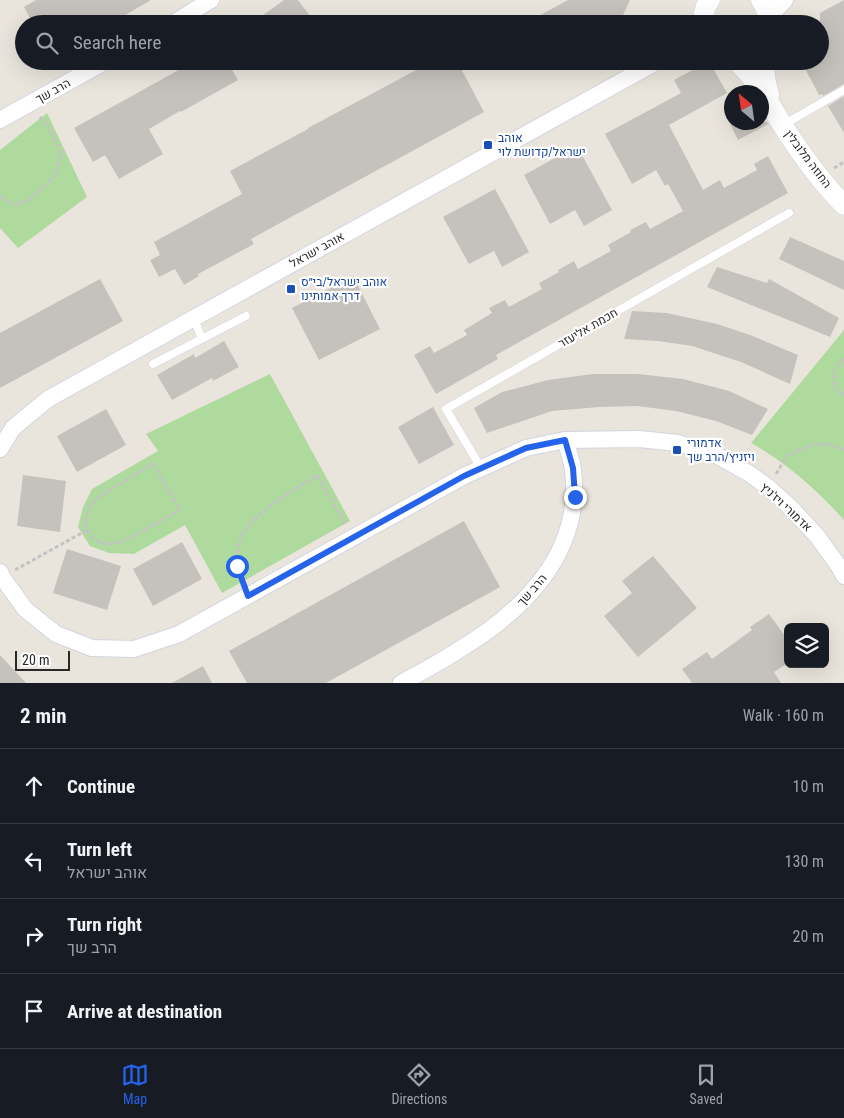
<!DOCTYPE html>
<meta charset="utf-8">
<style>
:root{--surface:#171b24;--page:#242831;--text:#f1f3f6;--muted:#9ea1a6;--line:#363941;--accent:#2563eb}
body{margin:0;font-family:"Roboto Condensed",Heebo,sans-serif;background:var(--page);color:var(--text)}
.controls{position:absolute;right:15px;bottom:15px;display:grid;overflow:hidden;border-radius:8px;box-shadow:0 5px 20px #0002}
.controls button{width:45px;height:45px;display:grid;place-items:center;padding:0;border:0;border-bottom:1px solid var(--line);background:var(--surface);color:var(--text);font:25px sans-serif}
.compass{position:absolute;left:724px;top:85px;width:45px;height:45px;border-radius:50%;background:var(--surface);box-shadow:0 5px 20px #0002;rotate:331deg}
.scale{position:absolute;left:15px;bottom:12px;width:55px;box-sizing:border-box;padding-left:5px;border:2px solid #292929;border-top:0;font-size:14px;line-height:18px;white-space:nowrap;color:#292929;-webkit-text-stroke:4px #fff;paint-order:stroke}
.stop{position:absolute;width:15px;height:15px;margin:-11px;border:4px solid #2563eb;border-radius:50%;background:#fff}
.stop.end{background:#2563eb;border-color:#fff;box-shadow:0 1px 5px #0008}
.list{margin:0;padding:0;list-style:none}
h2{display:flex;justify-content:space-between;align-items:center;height:65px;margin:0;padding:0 20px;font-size:21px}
h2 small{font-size:16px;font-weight:400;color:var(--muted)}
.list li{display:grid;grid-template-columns:32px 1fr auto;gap:15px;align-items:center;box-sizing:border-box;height:75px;padding:0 20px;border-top:1px solid var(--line)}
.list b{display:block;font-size:19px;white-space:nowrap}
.list p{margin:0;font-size:16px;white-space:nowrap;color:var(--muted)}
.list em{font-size:16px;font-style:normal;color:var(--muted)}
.icon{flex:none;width:28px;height:28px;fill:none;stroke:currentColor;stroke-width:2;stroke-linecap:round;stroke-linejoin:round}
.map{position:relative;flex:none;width:844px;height:683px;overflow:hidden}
.search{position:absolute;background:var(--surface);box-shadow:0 5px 20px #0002;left:15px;right:15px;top:15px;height:55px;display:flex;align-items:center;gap:12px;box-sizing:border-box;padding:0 18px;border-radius:28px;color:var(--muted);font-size:19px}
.sheet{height:365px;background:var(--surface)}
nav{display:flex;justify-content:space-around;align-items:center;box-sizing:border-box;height:70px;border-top:1px solid var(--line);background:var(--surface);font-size:14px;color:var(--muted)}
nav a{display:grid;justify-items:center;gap:2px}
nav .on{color:var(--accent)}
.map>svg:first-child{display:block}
.green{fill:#afda9e}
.building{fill:#c5c1bc}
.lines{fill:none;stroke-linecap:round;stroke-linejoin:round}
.service-casing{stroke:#d2d4e0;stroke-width:9}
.minor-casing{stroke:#d2d4e0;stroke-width:18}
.tertiary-casing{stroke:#d2d4e0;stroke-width:21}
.path{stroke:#c3c3c3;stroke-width:3;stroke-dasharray:4 2.5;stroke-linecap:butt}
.service{stroke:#fff;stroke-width:8}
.minor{stroke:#fff;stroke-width:16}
.tertiary{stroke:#fff;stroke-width:20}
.route{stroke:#2563eb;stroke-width:6}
.transit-dot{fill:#1a4fb4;stroke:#fff;stroke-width:2}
.labels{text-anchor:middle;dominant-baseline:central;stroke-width:4.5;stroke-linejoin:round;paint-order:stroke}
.street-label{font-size:12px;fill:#292929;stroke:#fff}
.transit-label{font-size:12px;fill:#164399;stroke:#fff;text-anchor:start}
</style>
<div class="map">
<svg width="844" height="683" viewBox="0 0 844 683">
<rect width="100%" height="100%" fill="#eae5dc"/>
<g class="green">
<path d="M47 113 87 197 18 248 0 228V150Z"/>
<path d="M844 330V520C817 490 787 463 751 443Z"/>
<path d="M270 374 350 521 222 593 185 525 134 554 109 553 90 546 78 527 83 507 92 489 158 451 146 434Z"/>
</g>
<g class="building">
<path d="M36 0H151L110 24H33L24 7Z"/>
<path d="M284 0H298L316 24H251Z"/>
<path d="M568 0H630L619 24H524Z"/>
<path d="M844 0V84L823 96 822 94 819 95 801 61H820V13Z"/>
<path d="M195 61H227L238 80 181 112 180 111 149 129 163 154 119 179 105 155 93 162 74 128Z"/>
<path d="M433 61H457L484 112 251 239 254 244 198 274 199 276 184 285 175 269 159 277 150 260 160 255 154 242 242 194 230 171 308 129V128Z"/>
<path d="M709 61 727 93 669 125 703 190 720 180 724 188 757 170 754 164 768 156 788 193 496 355 498 359 436 394 414 355 430 346 434 353 467 335 464 330 492 313 489 308 505 300 509 307 542 289 539 283 559 272 558 270 574 261 578 269 611 251 608 245 631 232 630 230 646 222 650 229 683 211 668 184 665 186 656 170 632 184 605 134 681 93 674 80Z"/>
<path d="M844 96V133L828 106Z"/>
<path d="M729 122H767L768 124 738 140Z"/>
<path d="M577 146 612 210 584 226 575 210 550 224 524 175Z"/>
<path d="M495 189 529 252 502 267 494 251 469 264 443 217Z"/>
<path d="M790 237 844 261V290L779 259Z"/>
<path d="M717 267 767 283 769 279 839 318 830 337 707 287Z"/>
<path d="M353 276 380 329 319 360 292 308Z"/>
<path d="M100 279 123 321 0 388V333Z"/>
<path d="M632 311 667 313 717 324 750 335 798 355 790 384 741 362 692 346 658 341 624 339Z"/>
<path d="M224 341 239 367 213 381 212 378 172 400 157 375 194 354 195 358Z"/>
<path d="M593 374H638L683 379 729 391 768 409 752 435 716 421 676 411 637 406 599 407 552 411 487 433 474 408 502 392 548 380Z"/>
<path d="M433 407 454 445 419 464 398 427Z"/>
<path d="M106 409 126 445 77 472 57 436Z"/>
<path d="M23 475 66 481 60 532 17 526Z"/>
<path d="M464 521 500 587 326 683H247L229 651Z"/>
<path d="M182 542 202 579 153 606 133 569Z"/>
<path d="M67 549 121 566 107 610 53 593Z"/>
<path d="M653 556 697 608 638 657 604 616 632 593 622 581Z"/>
<path d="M769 614 788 640V663L774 672 781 683H692L682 669 707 652 712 659 752 630 750 627Z"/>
<path d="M0 655 26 683H0Z"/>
<path d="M203 666 212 683H172Z"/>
</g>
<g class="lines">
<g class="service-casing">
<g id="service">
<path d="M783 125 844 90"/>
<path d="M194 319 202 339"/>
<path d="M153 364 246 316"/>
<path d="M481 468 446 409 789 213"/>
</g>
</g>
<g class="minor-casing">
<g id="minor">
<path d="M172 24 211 0"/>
<path d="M768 24 773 13 785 0"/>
<path d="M0 120 106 61"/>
<path d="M0 449 13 428 48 399 658 61"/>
<path d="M0 572 2 577 25 609 56 634 92 648 134 649 179 634 464 476 526 448 565 440 639 439 678 443 718 456 750 474 768 487 791 508 817 536 838 565 844 576"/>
<path d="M401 683C420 673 439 663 457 651 523 612 583 553 573 470 572 460 568 450 565 440"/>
</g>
</g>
<g class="tertiary-casing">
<g id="tertiary">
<path d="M761 0C767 7 768 15 768 24"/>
<path d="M703 24C703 15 704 7 710 0"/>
<path d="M737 61C759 82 768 102 783 126 801 154 821 182 844 205"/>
<path d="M763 61 766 83 769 95"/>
</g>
</g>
<g class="path">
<path d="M834 168 844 162"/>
<path d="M0 196 14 205 31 199 56 174 61 153 51 132 40 117"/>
<path d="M844 359C841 362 838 365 836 368 830 378 835 391 844 396"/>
<path d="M153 464 180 510 122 542C115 543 109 545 102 543 88 539 82 524 88 511 90 506 93 502 97 498Z"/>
<path d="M776 474 787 456 801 449 816 444 833 445 844 450"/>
<path d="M15 570 87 530"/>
<path d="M242 579C238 569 235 557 238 546 246 515 293 492 317 475L345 524"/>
</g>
<use href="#service" class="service"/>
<use href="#minor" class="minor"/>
<use href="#tertiary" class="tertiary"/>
</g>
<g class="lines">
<path class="route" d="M237 566 248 596 464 476 526 448 565 440 573 468 575 497"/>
</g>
<g class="transit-dot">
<rect x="483" y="140" width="10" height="10" rx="2.5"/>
<rect x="286" y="284" width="10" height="10" rx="2.5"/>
<rect x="672" y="445" width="10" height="10" rx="2.5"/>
</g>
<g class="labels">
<g class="street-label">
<text transform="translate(53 91) rotate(-29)">הרב שך</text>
<text transform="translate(808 159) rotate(53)">החוזה מלובלין</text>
<text transform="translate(317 250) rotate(-29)">אוהב ישראל</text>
<text transform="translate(588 328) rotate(-30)">חכמת אליעזר</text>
<text transform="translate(786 507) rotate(43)">אדמורי ויז'ניץ</text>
<text transform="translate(532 590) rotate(-49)">הרב שך</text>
</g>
<g class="transit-label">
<text x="498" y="138">אוהב<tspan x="498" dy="14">ישראל/קדושת לוי</tspan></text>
<text x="301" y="282">אוהב ישראל/בי״ס<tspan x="301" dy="14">דרך אמותינו</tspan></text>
<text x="687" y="443">אדמורי<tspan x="687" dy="14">ויזניץ/הרב שך</tspan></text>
</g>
</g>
</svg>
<div class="controls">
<button><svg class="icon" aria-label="layers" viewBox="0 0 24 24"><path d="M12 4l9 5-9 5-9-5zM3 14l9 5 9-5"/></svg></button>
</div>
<svg class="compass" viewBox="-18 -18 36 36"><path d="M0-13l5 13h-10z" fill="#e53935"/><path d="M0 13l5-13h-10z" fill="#9ea1a6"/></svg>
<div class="scale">20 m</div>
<div class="stop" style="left:237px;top:566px"></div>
<div class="stop end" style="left:575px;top:497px"></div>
<div class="search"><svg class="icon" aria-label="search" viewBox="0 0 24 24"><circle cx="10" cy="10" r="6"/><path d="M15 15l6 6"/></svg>Search here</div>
</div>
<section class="sheet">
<h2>2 min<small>Walk · 160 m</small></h2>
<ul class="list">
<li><svg class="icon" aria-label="ahead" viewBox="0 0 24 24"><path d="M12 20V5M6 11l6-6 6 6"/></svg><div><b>Continue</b></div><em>10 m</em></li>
<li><svg class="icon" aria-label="left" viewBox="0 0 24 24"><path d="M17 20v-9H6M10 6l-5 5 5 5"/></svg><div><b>Turn left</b><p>אוהב ישראל</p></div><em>130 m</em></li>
<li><svg class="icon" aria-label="right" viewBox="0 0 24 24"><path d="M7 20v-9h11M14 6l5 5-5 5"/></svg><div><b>Turn right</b><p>הרב שך</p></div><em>20 m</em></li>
<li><svg class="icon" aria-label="arrive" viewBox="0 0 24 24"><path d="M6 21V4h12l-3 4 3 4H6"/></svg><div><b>Arrive at destination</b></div></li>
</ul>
</section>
<nav>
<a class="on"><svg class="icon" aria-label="map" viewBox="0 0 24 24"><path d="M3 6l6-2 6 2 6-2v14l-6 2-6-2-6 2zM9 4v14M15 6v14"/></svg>Map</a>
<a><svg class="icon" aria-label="directions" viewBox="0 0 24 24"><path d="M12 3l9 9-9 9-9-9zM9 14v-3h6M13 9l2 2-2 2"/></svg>Directions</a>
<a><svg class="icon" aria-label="saved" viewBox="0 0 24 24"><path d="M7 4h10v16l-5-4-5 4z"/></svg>Saved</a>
</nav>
